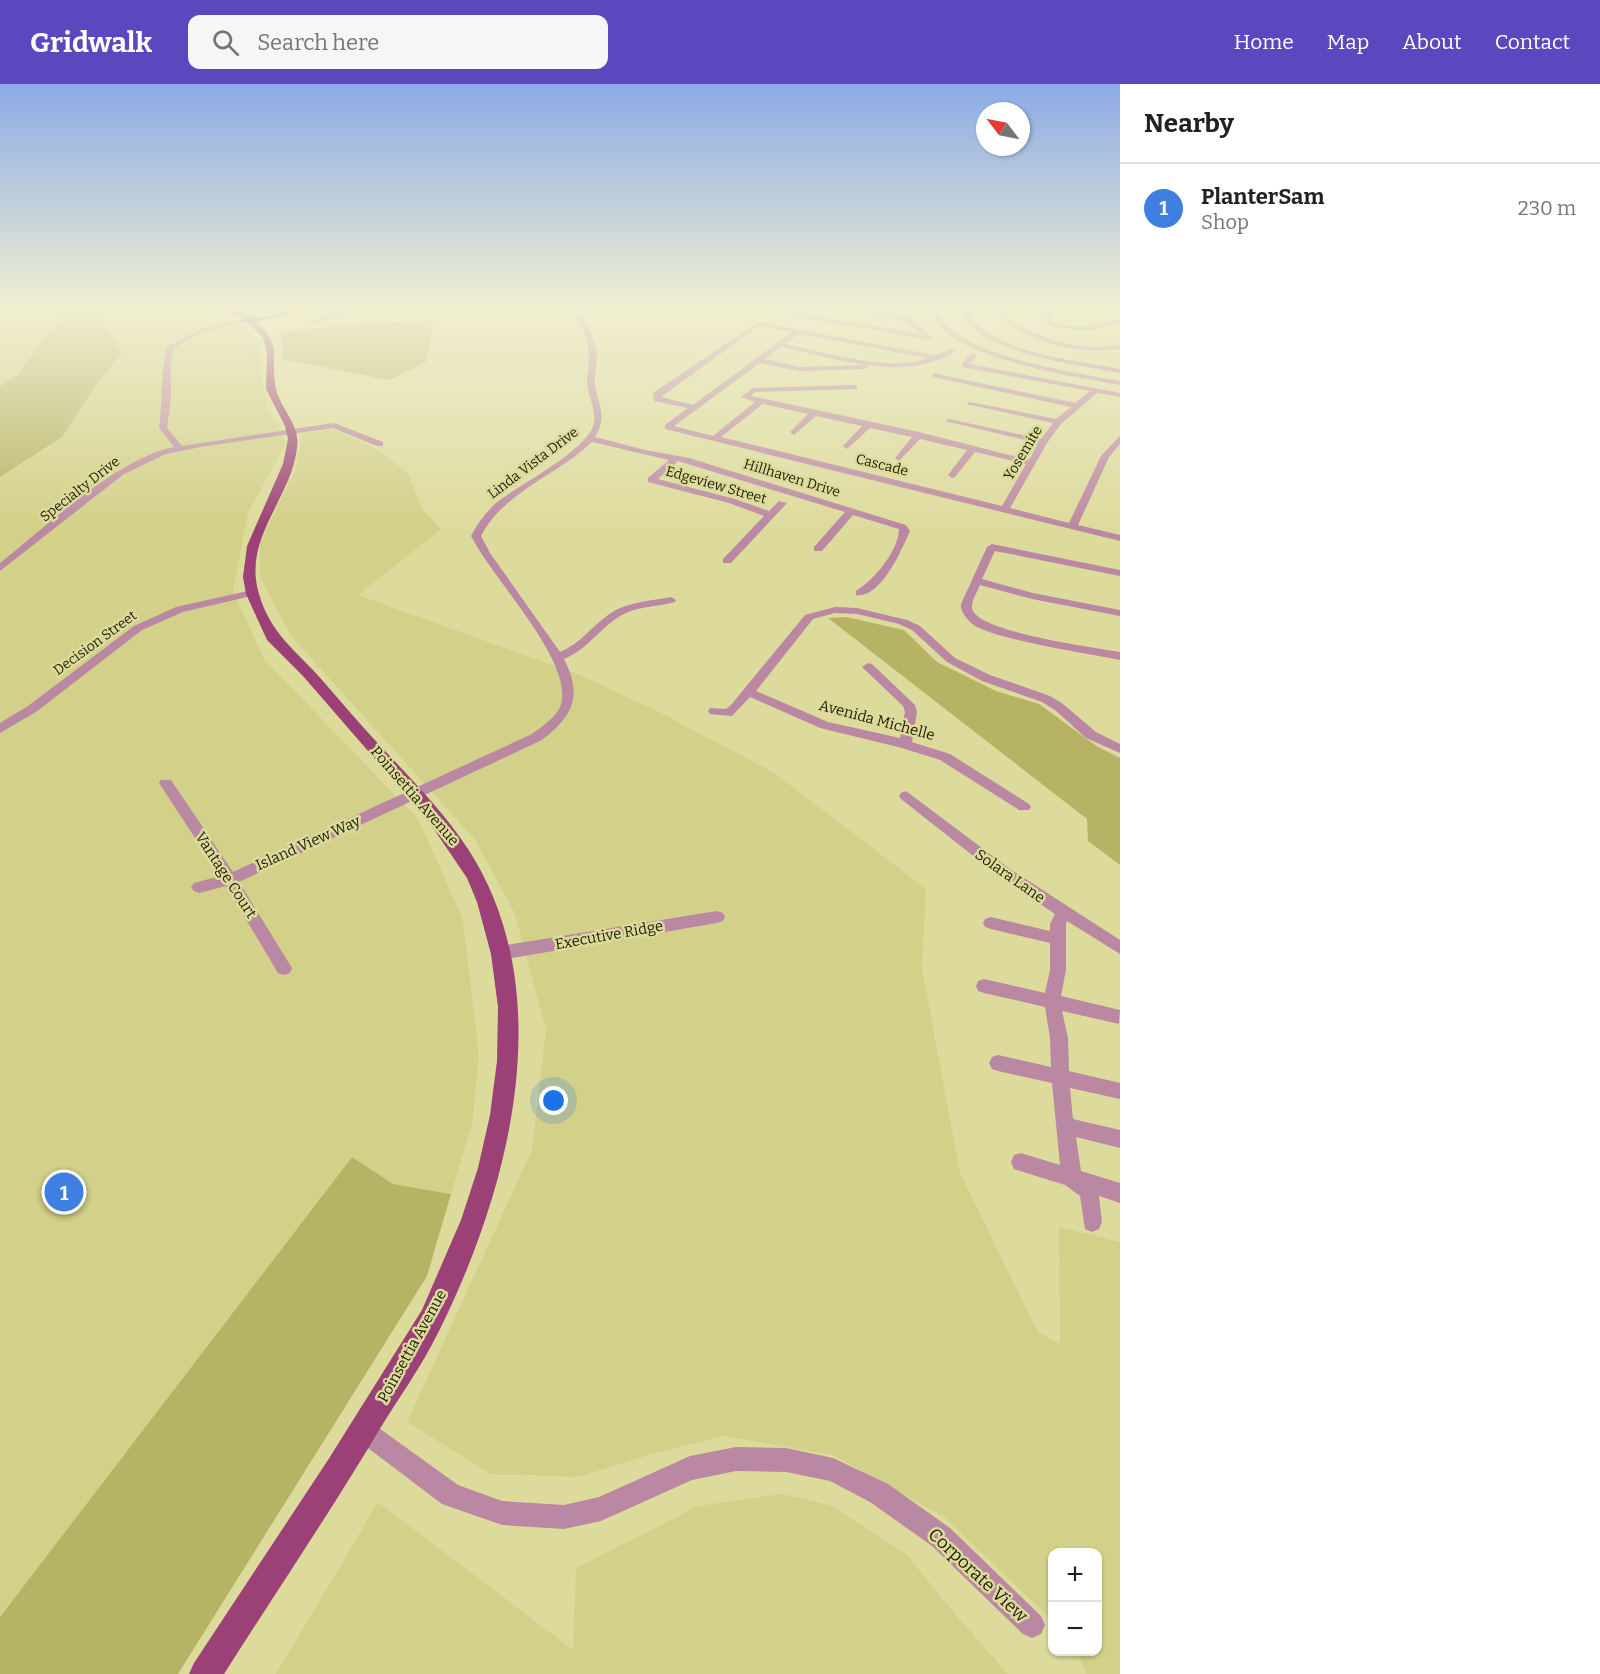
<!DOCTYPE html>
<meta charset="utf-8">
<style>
:root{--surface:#fff;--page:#f6f6f6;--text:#202124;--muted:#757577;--line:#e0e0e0;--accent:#5d47bf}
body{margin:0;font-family:Bitter,serif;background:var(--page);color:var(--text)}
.controls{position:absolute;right:18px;bottom:18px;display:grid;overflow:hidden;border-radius:12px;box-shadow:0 2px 4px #0004}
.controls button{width:54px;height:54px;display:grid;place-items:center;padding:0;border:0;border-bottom:2px solid var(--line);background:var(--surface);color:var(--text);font:30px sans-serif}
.compass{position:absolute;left:976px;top:18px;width:54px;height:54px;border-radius:50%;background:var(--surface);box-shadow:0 2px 4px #0004;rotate:302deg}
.you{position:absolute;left:554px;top:1017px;width:21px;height:21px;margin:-15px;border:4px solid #fff;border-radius:50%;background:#1a73e8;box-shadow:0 0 0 9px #1a73e833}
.badge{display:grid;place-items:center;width:39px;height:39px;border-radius:50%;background:var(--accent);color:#fff;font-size:20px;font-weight:700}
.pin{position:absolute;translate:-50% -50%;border:3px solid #fff;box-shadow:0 2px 6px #0006}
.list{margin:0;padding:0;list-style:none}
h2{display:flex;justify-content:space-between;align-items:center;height:78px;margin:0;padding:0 24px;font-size:26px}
h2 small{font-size:20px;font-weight:400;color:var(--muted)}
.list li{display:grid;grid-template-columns:39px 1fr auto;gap:18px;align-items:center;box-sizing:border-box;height:90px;padding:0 24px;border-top:2px solid var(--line)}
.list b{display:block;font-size:22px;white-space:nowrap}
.list p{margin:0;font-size:20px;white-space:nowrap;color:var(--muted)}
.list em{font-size:20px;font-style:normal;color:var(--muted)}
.icon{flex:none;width:33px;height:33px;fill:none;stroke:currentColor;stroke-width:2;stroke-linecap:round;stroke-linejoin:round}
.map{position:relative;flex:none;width:1120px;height:1590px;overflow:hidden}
header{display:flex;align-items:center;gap:36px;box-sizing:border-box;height:84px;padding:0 30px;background:var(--accent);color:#fff}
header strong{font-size:28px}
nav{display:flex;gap:33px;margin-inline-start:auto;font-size:21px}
.search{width:420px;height:54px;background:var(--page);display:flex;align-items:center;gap:15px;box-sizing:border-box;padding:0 21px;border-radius:12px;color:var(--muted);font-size:22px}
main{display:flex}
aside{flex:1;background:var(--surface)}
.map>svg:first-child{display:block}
.built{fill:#d3d089}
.green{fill:#b7b365}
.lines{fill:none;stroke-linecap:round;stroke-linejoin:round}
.minor{fill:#bb88a3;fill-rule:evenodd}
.major{fill:#9c4177;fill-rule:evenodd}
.labels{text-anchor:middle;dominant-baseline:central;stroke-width:5;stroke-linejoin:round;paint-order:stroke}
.far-street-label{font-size:14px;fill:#201f06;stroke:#dddb9c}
.street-label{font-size:15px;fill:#201f06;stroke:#dddb9c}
.near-street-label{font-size:18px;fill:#201f06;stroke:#dddb9c}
</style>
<header>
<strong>Gridwalk</strong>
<div class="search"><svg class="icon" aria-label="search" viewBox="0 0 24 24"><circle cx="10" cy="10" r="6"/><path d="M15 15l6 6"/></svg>Search here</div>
<nav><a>Home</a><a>Map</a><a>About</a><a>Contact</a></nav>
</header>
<main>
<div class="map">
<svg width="1120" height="1590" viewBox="0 0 1120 1590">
<rect width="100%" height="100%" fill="#dddb9c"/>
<g class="built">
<path d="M0 221H69L18 292 0 302Z"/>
<path d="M105 221H212L260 259 261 292 268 325 287 358 248 429 233 507 264 575 419 736 463 836 479 972 472 1041 451 1110 393 1100 352 1073 0 1533V393L62 353 93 306 122 268 104 242Z"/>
<path d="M333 345 377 365 408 389 423 426 441 445 358 511 580 591 657 627 773 688 926 805 922 884 960 1089 1038 1248 1060 1260 1059 1143 1120 1158V1590H1086L1077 1568H1098V1468H1052V1536L944 1433 833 1371 723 1352 652 1370 578 1393 491 1390 407 1338 532 1066 546 946 515 830 476 757 292 553 260 494V459L295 386 303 349Z"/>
<path d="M782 1410 833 1422 907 1471 955 1530 1008 1590H276L378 1418 573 1566 576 1484 698 1422Z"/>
</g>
<g class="green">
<path d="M69 221H105L104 242 122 268 93 306 62 353 0 393V302L18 291Z"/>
<path d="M434 235 426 278 389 296 283 275 281 247Z"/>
<path d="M846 533 904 546 937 578 996 607 1039 620 1098 663 1120 674V781L1088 757 1087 735 828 534Z"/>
<path d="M352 1073 393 1100 451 1110 427 1192 178 1590H0V1533Z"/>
</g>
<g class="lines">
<g class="minor">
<path d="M362 221H372L313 241 308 240 337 228Z"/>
<path d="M568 221H574C585 236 595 253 597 272 597 281 594 290 595 300 598 322 608 331 595 353L645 366 689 374 906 441 910 447C902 465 881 515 856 511V507C874 496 899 466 899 445L853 431 822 467H814V463L845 428 678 377 658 395 735 415 769 427 779 417 787 419 731 479H723V475L764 432 729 419 648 398V394L669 376 592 358C558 391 503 408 481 452L490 469 560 568C580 560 591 543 608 531 626 518 650 517 671 513L676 516 675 518C656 523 637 522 620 532 599 545 587 566 564 575 583 612 573 632 542 656L239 798 292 884 290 889 284 891 278 889 226 802 199 809 194 807 191 803 194 799 220 792 159 699 161 696H171L233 788 532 650C544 641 560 631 562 616 568 571 492 494 471 452 478 439 485 429 496 419 518 401 589 366 594 339 596 325 588 312 587 298 587 291 589 283 589 276 590 256 579 237 568 221Z"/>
<path d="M796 221H803L796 229 921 250 905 237 822 221H836L902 232 897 221H903L910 234 933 254 930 256 789 231Z"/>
<path d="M931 221H937C939 227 940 234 944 238 973 274 1076 289 1120 297V301C1076 293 963 276 937 239 934 234 932 227 931 221Z"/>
<path d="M959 221H965C968 227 970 233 974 237 1006 271 1076 276 1120 285V289C1080 281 993 271 967 238 963 234 961 226 959 221Z"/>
<path d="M998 221H1004L1010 236C1044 257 1080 267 1120 261V265C1078 271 1040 261 1005 238Z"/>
<path d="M1042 221H1048L1053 238C1076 246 1097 241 1120 235V239C1095 247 1073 249 1048 240Z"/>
<path d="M1099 221H1107L1120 227V231Z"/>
<path d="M247 234 249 237 203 248 174 264 171 277V314L167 344 182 362 334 339 383 358V362H377L333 344 206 362 166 370 124 390 0 487V479C47 442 116 375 174 363L159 344C163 317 160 289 167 263L199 246Z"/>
<path d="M758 238 935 271 952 265 956 267C908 300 834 274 781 263L765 275 800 283 865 281 869 283 865 285 800 287 760 279 674 342 713 352 755 318 741 313 753 304 854 301H857V305L755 308 751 312 919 348 1029 376 1038 359 945 337 949 335 1041 355 1053 339 966 320 970 318 1056 335 1071 323 933 293V289L1075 319 1090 307 962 283V279L971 270H977L970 280 1120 309V313L1097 309 1061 340 1047 359 1010 424 1069 439 1101 372 1120 352V360L1109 373 1078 441 1120 451V457L665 345V341L688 324 654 317 653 309ZM759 242 792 248 693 321 661 313ZM799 250 928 274C891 289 825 268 785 260ZM763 320 808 330 790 348 794 351 816 332 862 342 843 362 847 365 870 344 912 353 895 374 899 377 920 355 967 366 948 391 952 394 955 393 975 368 1026 380 1002 422 721 353Z"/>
<path d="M992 460 1120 486V492L995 467 982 495 1033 509 1120 526V532L1032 515 980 501C977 509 969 520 973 527 985 549 1092 563 1120 568V576C1091 570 989 555 971 539 966 534 960 527 961 520L987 463Z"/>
<path d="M252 506 256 507V511L183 528 142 546 36 628 0 649V639L28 622 134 542 176 523Z"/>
<path d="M835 523 857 524 907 536 920 542 955 574 990 591 1050 612 1063 620 1096 648 1120 660V669L1086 654 1055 626 1042 618 982 597 947 578 912 546 899 540 857 530 835 529 813 535 756 607 828 638 900 654 905 628 903 622 862 583 868 579 872 580 915 621 917 628 912 658 950 670 1029 720 1031 723 1029 726H1019L940 676 902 664 820 644 750 613 732 632 710 630 708 627 710 624 726 625 731 621 805 531Z"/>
<path d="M906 707 1010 785 1120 856V870L1067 837 1066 840V886L1061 912 1120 926 1119 940 1062 927 1068 954 1069 987 1120 999V1015L1070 1004 1073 1035 1120 1046V1064L1076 1053 1081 1087 1120 1099V1119L1099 1112 1102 1138 1099 1145 1092 1148 1085 1145 1080 1112 1065 1101 1014 1085 1011 1078 1014 1071 1021 1069 1060 1081 1052 999 998 987 992 985 989 979 992 973 998 971 1051 983 1050 954 1045 923 984 909 978 907 976 902 978 897 984 895 1045 909 1050 886V859L991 845 985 843 983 839 985 835 991 833 1050 847V840L1055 830 1000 793 901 715 899 712 901 709Z"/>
<path d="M717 827 723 829 725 833 723 837 717 839 501 876 495 874 493 869 495 864 501 862Z"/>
<path d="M364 1335 372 1339 458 1401 502 1417 564 1421 599 1413 690 1372 736 1363 786 1364 833 1374 888 1400 950 1444 1041 1532 1045 1541 1041 1550 1032 1554 1023 1550 932 1462 870 1418 830 1397 786 1388 736 1387 692 1396 601 1437 564 1445 502 1441 442 1420 356 1355 352 1347 356 1339Z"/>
</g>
<path class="major" d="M221 221C236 221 240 231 252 233 270 236 301 221 323 221L256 238C282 260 271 271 275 300 278 324 301 339 297 364 291 416 242 454 259 510 271 551 296 566 322 596 339 615 355 635 373 654 406 690 441 724 468 765 562 910 509 1108 437 1251 421 1283 400 1312 381 1343 331 1427 276 1508 224 1590H189L194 1579 328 1376 422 1226 461 1136 478 1084 490 1031 497 977 498 923 491 870 477 818 467 794 427 735 303 592 267 556 246 510 243 493 247 462 283 380 288 355 285 342 266 305 267 268 263 254 252 242Z"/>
</g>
<linearGradient id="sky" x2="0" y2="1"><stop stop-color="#8cabe6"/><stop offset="0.5" stop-color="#f0efd2"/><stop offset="1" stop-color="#f0efd2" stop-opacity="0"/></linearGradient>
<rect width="1120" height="444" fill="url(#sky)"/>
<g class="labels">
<g class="far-street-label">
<text transform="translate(1023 369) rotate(-59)">Yosemite</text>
<text transform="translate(533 379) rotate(-37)">Linda Vista Drive</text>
<text transform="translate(882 381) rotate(14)">Cascade</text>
<text transform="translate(792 394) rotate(17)">Hillhaven Drive</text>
<text transform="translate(716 401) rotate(16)">Edgeview Street</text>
<text transform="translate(80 405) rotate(-38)">Specialty Drive</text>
<text transform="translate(95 559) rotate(-36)">Decision Street</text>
</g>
<g class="street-label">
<text transform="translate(877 636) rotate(15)">Avenida Michelle</text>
<text transform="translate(415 712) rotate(49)">Poinsettia Avenue</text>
<text transform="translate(308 759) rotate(-24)">Island View Way</text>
<text transform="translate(226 791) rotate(57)">Vantage Court</text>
<text transform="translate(1010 792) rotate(35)">Solara Lane</text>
<text transform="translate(609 851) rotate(-10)">Executive Ridge</text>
<text transform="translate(412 1262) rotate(-61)">Poinsettia Avenue</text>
</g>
<g class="near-street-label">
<text transform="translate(978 1491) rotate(43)">Corporate View</text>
</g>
</g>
</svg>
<div class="controls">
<button>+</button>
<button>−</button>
</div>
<svg class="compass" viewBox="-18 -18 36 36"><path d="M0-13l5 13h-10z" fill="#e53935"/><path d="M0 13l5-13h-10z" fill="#757577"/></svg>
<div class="you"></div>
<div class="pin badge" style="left:64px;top:1108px;background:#3f7fe0">1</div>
</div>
<aside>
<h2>Nearby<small></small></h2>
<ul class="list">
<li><span class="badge" style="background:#3f7fe0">1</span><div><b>PlanterSam</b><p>Shop</p></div><em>230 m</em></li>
</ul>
</aside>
</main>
